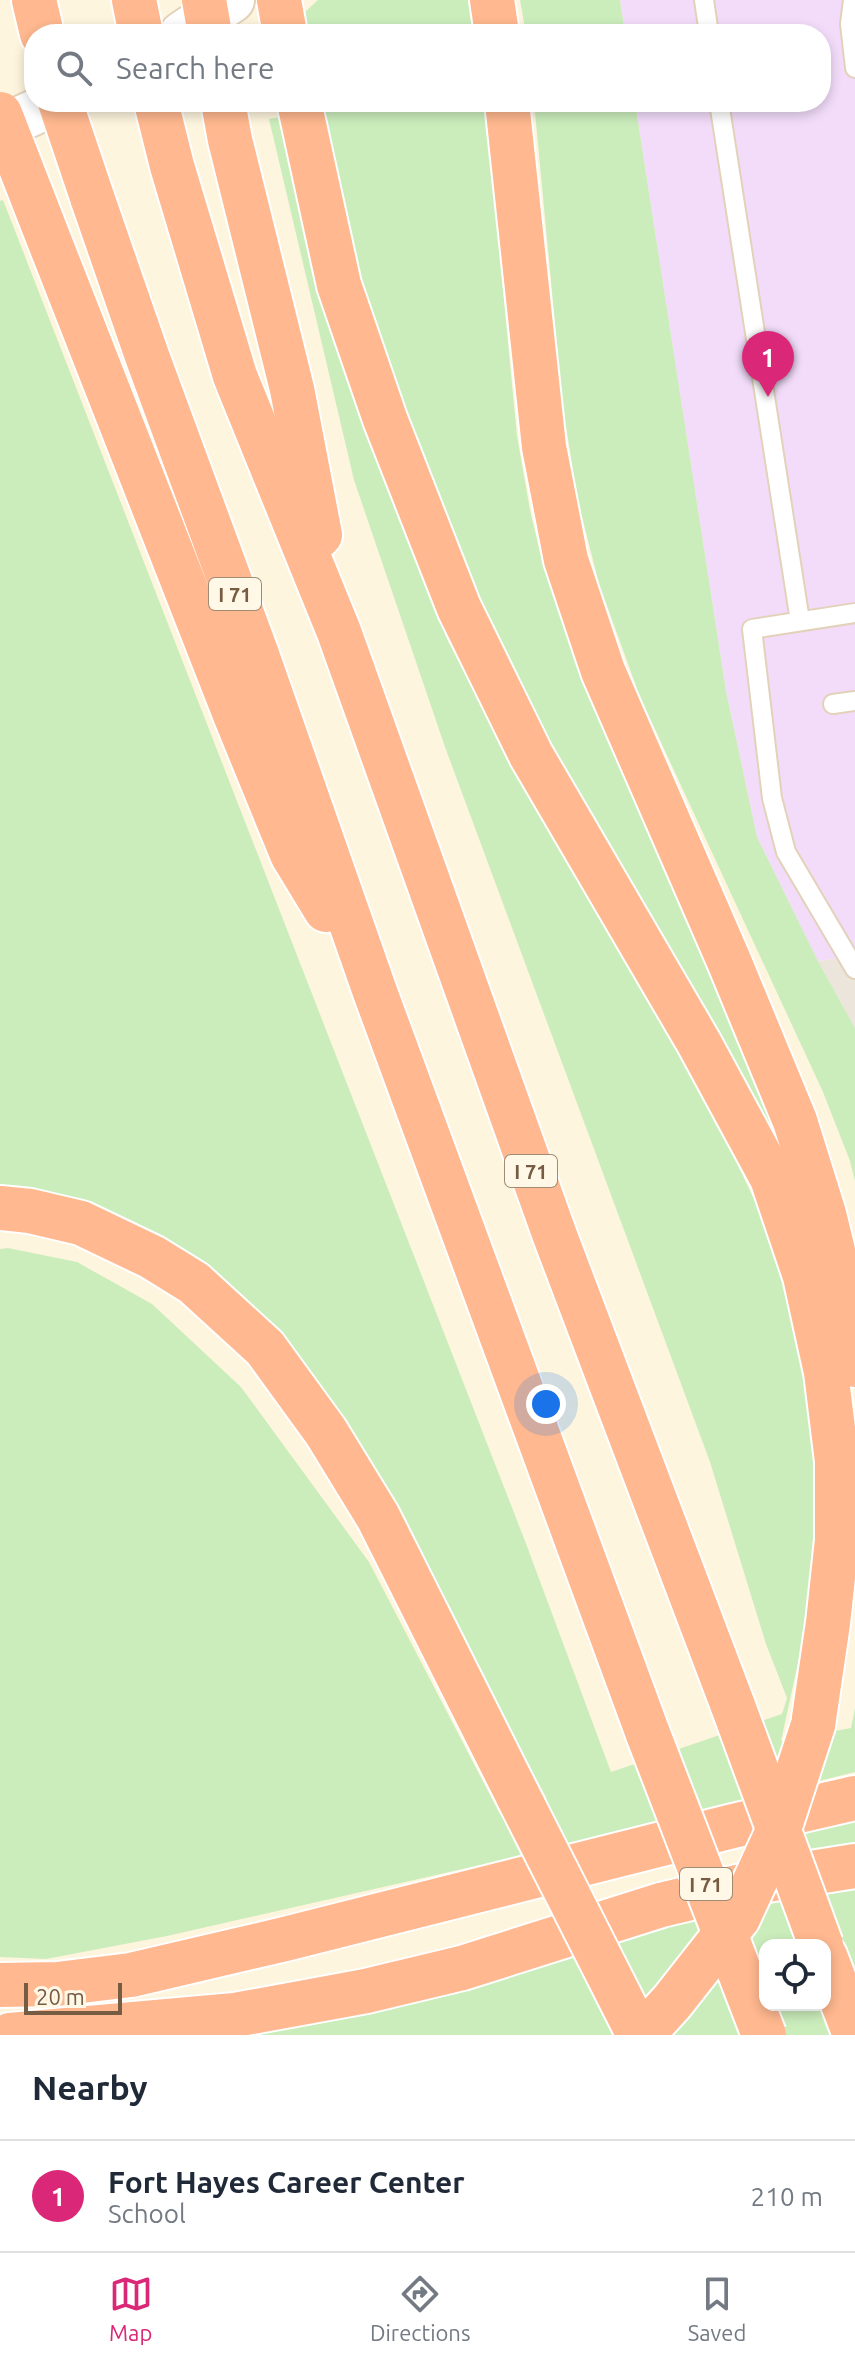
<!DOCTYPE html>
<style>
:root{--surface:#fff;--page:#f6f6f7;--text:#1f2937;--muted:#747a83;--line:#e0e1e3;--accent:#db2777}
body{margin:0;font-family:Ubuntu,sans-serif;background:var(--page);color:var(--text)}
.controls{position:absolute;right:24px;bottom:24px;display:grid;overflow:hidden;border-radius:16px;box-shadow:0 4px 12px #0003}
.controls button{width:72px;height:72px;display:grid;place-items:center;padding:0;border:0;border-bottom:2px solid var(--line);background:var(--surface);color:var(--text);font:40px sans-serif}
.scale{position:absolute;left:24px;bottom:20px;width:98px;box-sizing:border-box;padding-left:8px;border:4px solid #775c44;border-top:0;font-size:22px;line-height:28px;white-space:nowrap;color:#775c44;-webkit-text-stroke:6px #fff8e7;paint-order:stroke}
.you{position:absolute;left:546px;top:1404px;width:28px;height:28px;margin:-20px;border:6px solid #fff;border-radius:50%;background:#1a73e8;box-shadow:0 0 0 12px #1a73e833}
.badge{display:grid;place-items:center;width:52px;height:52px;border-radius:50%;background:var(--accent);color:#fff;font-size:26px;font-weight:700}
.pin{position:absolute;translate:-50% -66px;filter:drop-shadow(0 2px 4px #0008)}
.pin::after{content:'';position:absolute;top:42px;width:28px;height:24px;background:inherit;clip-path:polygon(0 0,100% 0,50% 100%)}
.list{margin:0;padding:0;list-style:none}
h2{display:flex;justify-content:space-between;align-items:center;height:104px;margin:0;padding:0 32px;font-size:34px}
h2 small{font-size:26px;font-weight:400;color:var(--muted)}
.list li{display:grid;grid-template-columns:52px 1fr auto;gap:24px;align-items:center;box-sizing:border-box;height:112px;padding:0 32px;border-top:2px solid var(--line)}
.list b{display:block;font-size:30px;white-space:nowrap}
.list p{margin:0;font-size:26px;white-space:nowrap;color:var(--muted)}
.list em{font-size:26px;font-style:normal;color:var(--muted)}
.icon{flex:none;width:44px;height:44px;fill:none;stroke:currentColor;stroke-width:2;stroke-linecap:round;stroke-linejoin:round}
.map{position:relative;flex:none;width:855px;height:2035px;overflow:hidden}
.search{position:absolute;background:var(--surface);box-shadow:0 4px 12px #0003;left:24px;right:24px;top:24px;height:88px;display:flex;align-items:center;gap:20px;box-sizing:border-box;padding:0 28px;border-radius:32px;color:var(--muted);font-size:30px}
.sheet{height:216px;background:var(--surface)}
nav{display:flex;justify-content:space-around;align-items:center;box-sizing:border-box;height:112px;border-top:2px solid var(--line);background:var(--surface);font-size:22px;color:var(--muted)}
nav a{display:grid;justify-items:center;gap:4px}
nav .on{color:var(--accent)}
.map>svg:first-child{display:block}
.industrial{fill:#ece5db}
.education{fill:#f2dcfa}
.green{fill:#cbedbc;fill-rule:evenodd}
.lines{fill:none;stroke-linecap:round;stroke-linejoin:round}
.service-casing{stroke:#e3d2ba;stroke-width:22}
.tertiary-casing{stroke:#e3d2ba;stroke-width:48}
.motorway-casing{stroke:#fff;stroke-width:48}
.service{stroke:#fff;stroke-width:18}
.tertiary{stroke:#fff;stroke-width:44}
.motorway{stroke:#ffb88f;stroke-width:44}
.motorway-bridge-casing{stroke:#fff;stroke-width:48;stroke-linecap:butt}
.motorway-bridge{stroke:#ffb88f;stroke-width:44}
.labels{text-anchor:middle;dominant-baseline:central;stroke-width:8;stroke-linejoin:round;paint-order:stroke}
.shield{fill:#fff8e7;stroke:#a08b75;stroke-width:2}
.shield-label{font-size:20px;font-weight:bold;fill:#775c44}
</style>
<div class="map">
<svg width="855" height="2035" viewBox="0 0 855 2035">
<rect width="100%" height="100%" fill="#fef5de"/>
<path class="industrial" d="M855 956V1028L818 961Z"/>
<path class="education" d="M620 0H855V956L818 961 757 837 726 691 635 102H821V34H625Z"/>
<g class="green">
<path d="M318 0H473L478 34H309L305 12Z"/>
<path d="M520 0H620L625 34H526Z"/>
<path d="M321 102H485L517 436 530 510 542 561 584 682 777 1127 766 1134C632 891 485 652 394 389 362 295 343 198 321 102Z"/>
<path d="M534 102H635L726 691 757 837 818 961 855 1028V1181L850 1161 823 1092 640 697 599 584 578 501 563 408Z"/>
<path d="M281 117 329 309 395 509 448 641 513 762 704 1093 768 1229 794 1314 813 1402 819 1515 806 1626 781 1741 851 1728 855 1708V1772L524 1855 167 1936 46 1959 0 1957V1249L8 1248 77 1262 152 1304 241 1387 369 1562 500 1814 546 1797 471 1661 348 1433 291 1345 229 1284 163 1237 87 1205 0 1186V201L3 200 525 1541 611 1772 782 1714 787 1698 766 1644 710 1462 445 747 354 480 269 119Z"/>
<path d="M855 1817V1843L738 1864 833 1822Z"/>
<path d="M855 1884V2035H224L312 2025 373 2014 629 1935 829 1887ZM765 1945H825V2005H765Z"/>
</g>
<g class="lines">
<g class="service-casing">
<g id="service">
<path d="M704 0 709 34"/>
<path d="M853 0 850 24 855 68"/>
<path d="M719 102 800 621"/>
<path d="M855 613 752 629 772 798 786 852 855 969"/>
<path d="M833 704 855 701"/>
</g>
</g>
<g class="tertiary-casing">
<g id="tertiary">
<path d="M182 34 232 0"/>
<path d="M0 128 57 102"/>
</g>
</g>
<g class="motorway-casing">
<g id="motorway">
<path d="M34 0 42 34"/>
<path d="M134 0 141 34"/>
<path d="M492 0 497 34"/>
<path d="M156 102 172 166 235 376 339 632 555 1236 733 1706"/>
<path d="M223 102 230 140 292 389 320 535"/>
<path d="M299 102 339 285 385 419 459 608 531 755 699 1043 772 1178 805 1276 826 1372 837 1461V1540L828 1623 813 1725"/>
<path d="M507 102 544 447 566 560 603 671 729 961 795 1121 824 1214 846 1304 855 1365"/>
<path d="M92 197 147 356 256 652 375 992 648 1734"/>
<path d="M42 222 236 717 292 854 326 910"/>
<path d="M0 1208 30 1211 81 1223 152 1257 194 1283 265 1348 326 1432 378 1517 519 1798"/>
<path d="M825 1956 855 2035"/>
<path d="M0 1985 57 1984 131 1975 285 1939 733 1826 855 1798"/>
<path d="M10 2035 235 2015 366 1991 462 1968 661 1905 767 1880 855 1866"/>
</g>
</g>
<use href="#service" class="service"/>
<use href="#tertiary" class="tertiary"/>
<use href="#motorway" class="motorway"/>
<g class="motorway-bridge-casing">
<g id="motorway-bridge">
<path d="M204 0 210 34"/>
<path d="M279 0 285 34"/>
<path d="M60 102 92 197"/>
<path d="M0 114 42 222"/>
<path d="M733 1706 821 1945"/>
<path d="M648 1734 764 2035"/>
<path d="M519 1798 639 2035"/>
<path d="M642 2035 672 2002 738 1918 779 1829 813 1725"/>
</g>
</g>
<use href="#motorway-bridge" class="motorway-bridge"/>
</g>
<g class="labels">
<g class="shield">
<rect x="209" y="578" width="52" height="32" rx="6"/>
<rect x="505" y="1155" width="52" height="32" rx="6"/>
<rect x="680" y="1868" width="52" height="32" rx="6"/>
</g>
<g class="shield-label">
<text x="235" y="594">I 71</text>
<text x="531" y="1171">I 71</text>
<text x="706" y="1884">I 71</text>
</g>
</g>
</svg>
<div class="controls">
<button><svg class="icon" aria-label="locate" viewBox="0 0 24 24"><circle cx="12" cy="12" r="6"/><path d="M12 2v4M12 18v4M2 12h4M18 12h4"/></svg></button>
</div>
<div class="scale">20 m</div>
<div class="you"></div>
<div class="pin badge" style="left:768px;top:397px">1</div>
<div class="search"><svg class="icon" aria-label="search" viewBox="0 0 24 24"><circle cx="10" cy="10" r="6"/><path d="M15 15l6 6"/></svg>Search here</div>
</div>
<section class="sheet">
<h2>Nearby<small></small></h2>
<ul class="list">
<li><span class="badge">1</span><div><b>Fort Hayes Career Center</b><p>School</p></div><em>210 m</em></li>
</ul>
</section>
<nav>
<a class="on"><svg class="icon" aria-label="map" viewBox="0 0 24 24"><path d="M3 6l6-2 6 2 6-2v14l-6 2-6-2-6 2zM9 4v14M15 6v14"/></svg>Map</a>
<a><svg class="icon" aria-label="directions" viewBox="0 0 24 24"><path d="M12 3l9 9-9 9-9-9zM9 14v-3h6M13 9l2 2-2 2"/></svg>Directions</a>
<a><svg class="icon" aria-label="saved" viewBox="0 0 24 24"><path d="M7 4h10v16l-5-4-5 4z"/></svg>Saved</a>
</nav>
